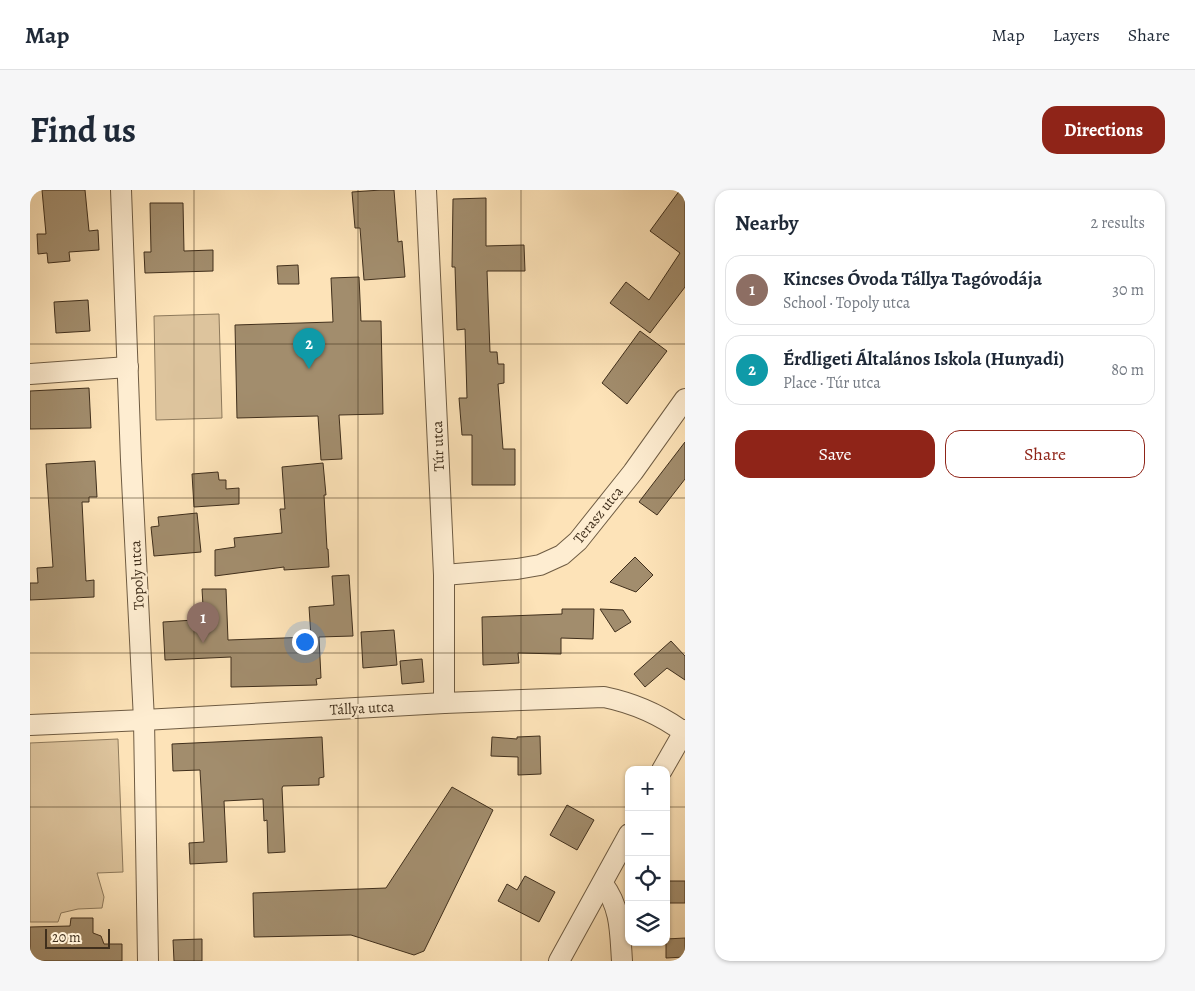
<!DOCTYPE html>
<meta charset="utf-8">
<style>
:root{--surface:#fff;--page:#f6f6f7;--text:#1f2937;--muted:#747a83;--line:#e0e1e3;--accent:#8f2418}
body{margin:0;font-family:Alegreya,serif;background:var(--page);color:var(--text)}
.controls{position:absolute;right:15px;bottom:15px;display:grid;overflow:hidden;border-radius:10px;box-shadow:0 1px 4px #0004}
.controls button{width:45px;height:45px;display:grid;place-items:center;padding:0;border:0;border-bottom:1px solid var(--line);background:var(--surface);color:var(--text);font:25px sans-serif}
.scale{position:absolute;left:15px;bottom:12px;width:65px;box-sizing:border-box;padding-left:5px;border:2px solid #402f1c;border-top:0;font-size:14px;line-height:18px;white-space:nowrap;color:#402f1c;-webkit-text-stroke:4px #feedd1;paint-order:stroke}
.you{position:absolute;left:274px;top:451px;width:18px;height:18px;margin:-12px;border:4px solid #fff;border-radius:50%;background:#1a73e8;box-shadow:0 0 0 8px #1a73e833}
.badge{display:grid;place-items:center;width:32px;height:32px;border-radius:50%;background:var(--accent);color:#fff;font-size:16px;font-weight:700}
.pin{position:absolute;translate:-50% -41px;filter:drop-shadow(0 1px 2px #0008)}
.pin::after{content:'';position:absolute;top:26px;width:18px;height:15px;background:inherit;clip-path:polygon(0 0,100% 0,50% 100%)}
.list{margin:0;padding:0;list-style:none}
h2{display:flex;justify-content:space-between;align-items:center;height:65px;margin:0;padding:0 20px;font-size:21px}
h2 small{font-size:16px;font-weight:400;color:var(--muted)}
.list li{display:grid;grid-template-columns:32px 1fr auto;gap:15px;align-items:center;box-sizing:border-box;height:70px;margin:0 10px 10px;padding:0 10px;border:1px solid var(--line);border-radius:15px}
.list b{display:block;font-size:19px;white-space:nowrap}
.list p{margin:0;font-size:16px;white-space:nowrap;color:var(--muted)}
.list em{font-size:16px;font-style:normal;color:var(--muted)}
.actions{display:flex;gap:10px;padding:15px 20px}
.actions a{flex:1;padding:11px 0;border:1px solid var(--accent);border-radius:15px;text-align:center;font-size:18px;color:var(--accent)}
.actions .main{background:var(--accent);color:#fff}
.icon{flex:none;width:28px;height:28px;fill:none;stroke:currentColor;stroke-width:2;stroke-linecap:round;stroke-linejoin:round}
.map{position:relative;flex:none;width:655px;height:771px;overflow:hidden;border-radius:15px}
header{display:flex;align-items:center;gap:30px;box-sizing:border-box;height:70px;padding:0 25px;background:var(--surface);border-bottom:1px solid var(--line)}
header strong{font-size:24px}
nav{display:flex;gap:28px;margin-inline-start:auto;font-size:18px}
.intro{display:flex;align-items:center;justify-content:space-between;box-sizing:border-box;height:120px;padding:0 30px}
h1{margin:0;font-size:35px}
.button{padding:12px 22px;border-radius:15px;background:var(--accent);color:#fff;font-size:18px;font-weight:700}
main{display:flex;gap:30px;padding:0 30px}
aside{flex:1;background:var(--surface);border-radius:15px;box-shadow:0 1px 4px #0004}
.map>svg:first-child{display:block}
.green{fill:#ddc49d;stroke:#8e7a5c}
.building{fill:#a28d6d;stroke:#402f1c}
.lines{fill:none;stroke-linecap:round;stroke-linejoin:round}
.minor-casing{stroke:#6f5c43;stroke-width:22}
.minor{stroke:#feedd1;stroke-width:20}
.grid{fill:none;stroke:#402f1c;stroke-width:1;stroke-opacity:0.55}
.labels{text-anchor:middle;dominant-baseline:central;stroke-width:4.5;stroke-linejoin:round;paint-order:stroke}
.street-label{font-size:15px;fill:#402f1c;stroke:#feedd1}
</style>
<header>
<strong>Map</strong>
<nav><a>Map</a><a>Layers</a><a>Share</a></nav>
</header>
<div class="intro"><h1>Find us</h1><a class="button">Directions</a></div>
<main>
<div class="map">
<svg width="655" height="771" viewBox="0 0 655 771">
<rect width="100%" height="100%" fill="#fde3b8"/>
<filter id="stains"><feTurbulence type="fractalNoise" baseFrequency=".004" numOctaves="4"/><feColorMatrix values="0 0 0 0 .2 0 0 0 0 .09 0 0 0 0 .02 0 0 0 .5 -.17"/></filter>
<radialGradient id="worn" r=".72"><stop offset=".6" stop-color="#630" stop-opacity="0"/><stop offset="1" stop-color="#630" stop-opacity=".3"/></radialGradient>
<g class="green">
<path d="M189 124 192 228 126 230 124 126Z"/>
<path d="M88 549 93 682 67 683 74 707 72 718 48 719 31 723 28 732H0V553Z"/>
</g>
<g class="building">
<path d="M12 0H55L59 41 68 40 69 60 39 62 40 71 18 73 17 63 8 64 7 44H16Z"/>
<path d="M351 0H364L368 52 372 51 375 87 334 90 330 38H325L322 2Z"/>
<path d="M650 0H655V97L620 143 580 113 596 92 619 110 650 63 620 41Z"/>
<path d="M456 8V56L494 55 495 81H457L460 162H467L468 174H474V193L468 194 473 259H485V295H442V245H432L429 208H437L435 139 427 140 425 77H422L423 9Z"/>
<path d="M120 13H153L154 61 183 60V81L115 83 114 62H121Z"/>
<path d="M268 75 269 94H248L247 76Z"/>
<path d="M329 87 331 131H351L353 224 309 225 312 269 291 270 288 226 207 228 205 135 303 132 301 88Z"/>
<path d="M58 110 60 141 26 143 24 112Z"/>
<path d="M610 141 637 161 597 214 572 193Z"/>
<path d="M59 198 61 238 0 239V201Z"/>
<path d="M655 252V289L627 325 609 312Z"/>
<path d="M65 271 67 307H59V312H52L56 391 64 390V407L0 410V393H8L7 378 23 377 16 274Z"/>
<path d="M293 273 296 305H294L297 359H298L299 377 254 380V377L185 386V360L205 357 204 348 252 343 250 319H255L252 277Z"/>
<path d="M188 282 189 290H196V299L209 298V314L164 317 162 284Z"/>
<path d="M167 323 171 362 124 366 121 337 129 336 128 327Z"/>
<path d="M605 367 623 385 606 402 580 392Z"/>
<path d="M319 385 323 446 289 447 291 488 286 489 287 495 201 497V467L135 470 133 432 164 430V422L172 421 171 416H173L172 399H196L198 450 281 447 279 417 304 415 302 386Z"/>
<path d="M532 419H564L563 449 531 448V464L488 463 489 473 453 475 452 427 532 424Z"/>
<path d="M570 419 593 420 601 432 585 442Z"/>
<path d="M364 440 367 475 333 478 331 442Z"/>
<path d="M641 451 655 466V490L637 478 615 497 604 484Z"/>
<path d="M392 469 394 492 372 494 370 471Z"/>
<path d="M510 546 511 584 488 585V567L461 566 462 547 487 549V547Z"/>
<path d="M292 547 294 587 289 588V595L253 596 252 598 255 662 238 663 237 630 234 631 233 609 194 611 197 672 160 674 159 653 174 652 170 580 143 581 142 554Z"/>
<path d="M422 597 463 620 394 761 384 765 321 745 224 747 223 703 356 698Z"/>
<path d="M537 615 564 630 547 660 520 645Z"/>
<path d="M495 686 525 702 509 732 468 711 477 694 487 700Z"/>
<rect x="636" y="691" width="19" height="22"/>
<path d="M41 728H63V743L71 746 74 754H92V771H0V737L40 736Z"/>
<path d="M655 748V767L636 768V749Z"/>
<path d="M172 749V771H144L143 750Z"/>
</g>
<g class="lines">
<g class="minor-casing">
<g id="minor">
<path d="M91 0 101 270 114 530 118 771"/>
<path d="M396 0 414 385V513"/>
<path d="M0 184 98 177"/>
<path d="M414 385 487 379 510 375 532 365 548 351 603 282 655 209"/>
<path d="M0 535 114 530 414 513 574 507C603 513 631 525 655 543"/>
<path d="M632 580 655 540"/>
<path d="M573 694C591 718 590 742 592 771"/>
<path d="M529 771 599 644"/>
</g>
</g>
<use href="#minor" class="minor"/>
</g>
<path class="grid" d="M164 0V771M328 0V771M491 0V771M0 154H655M0 308H655M0 463H655M0 617H599M636 617H655"/>
<g class="labels">
<g class="street-label">
<text transform="translate(408 256) rotate(-92)">Túr utca</text>
<text transform="translate(568 325) rotate(-51)">Terasz utca</text>
<text transform="translate(107 385) rotate(-93)">Topoly utca</text>
<text transform="translate(332 518) rotate(-3)">Tállya utca</text>
</g>
</g>
<rect width="100%" height="100%" filter="url(#stains)"/>
<rect width="100%" height="100%" fill="url(#worn)"/>
</svg>
<div class="controls">
<button>+</button>
<button>−</button>
<button><svg class="icon" aria-label="locate" viewBox="0 0 24 24"><circle cx="12" cy="12" r="6"/><path d="M12 2v4M12 18v4M2 12h4M18 12h4"/></svg></button>
<button><svg class="icon" aria-label="layers" viewBox="0 0 24 24"><path d="M12 4l9 5-9 5-9-5zM3 14l9 5 9-5"/></svg></button>
</div>
<div class="scale">20 m</div>
<div class="you"></div>
<div class="pin badge" style="left:173px;top:453px;background:#8d6e63">1</div>
<div class="pin badge" style="left:279px;top:179px;background:#0f9aa8">2</div>
</div>
<aside>
<h2>Nearby<small>2 results</small></h2>
<ul class="list">
<li><span class="badge" style="background:#8d6e63">1</span><div><b>Kincses Óvoda Tállya Tagóvodája</b><p>School · Topoly utca</p></div><em>30 m</em></li>
<li><span class="badge" style="background:#0f9aa8">2</span><div><b>Érdligeti Általános Iskola (Hunyadi)</b><p>Place · Túr utca</p></div><em>80 m</em></li>
</ul>
<div class="actions"><a class="main">Save</a><a>Share</a></div>
</aside>
</main>
